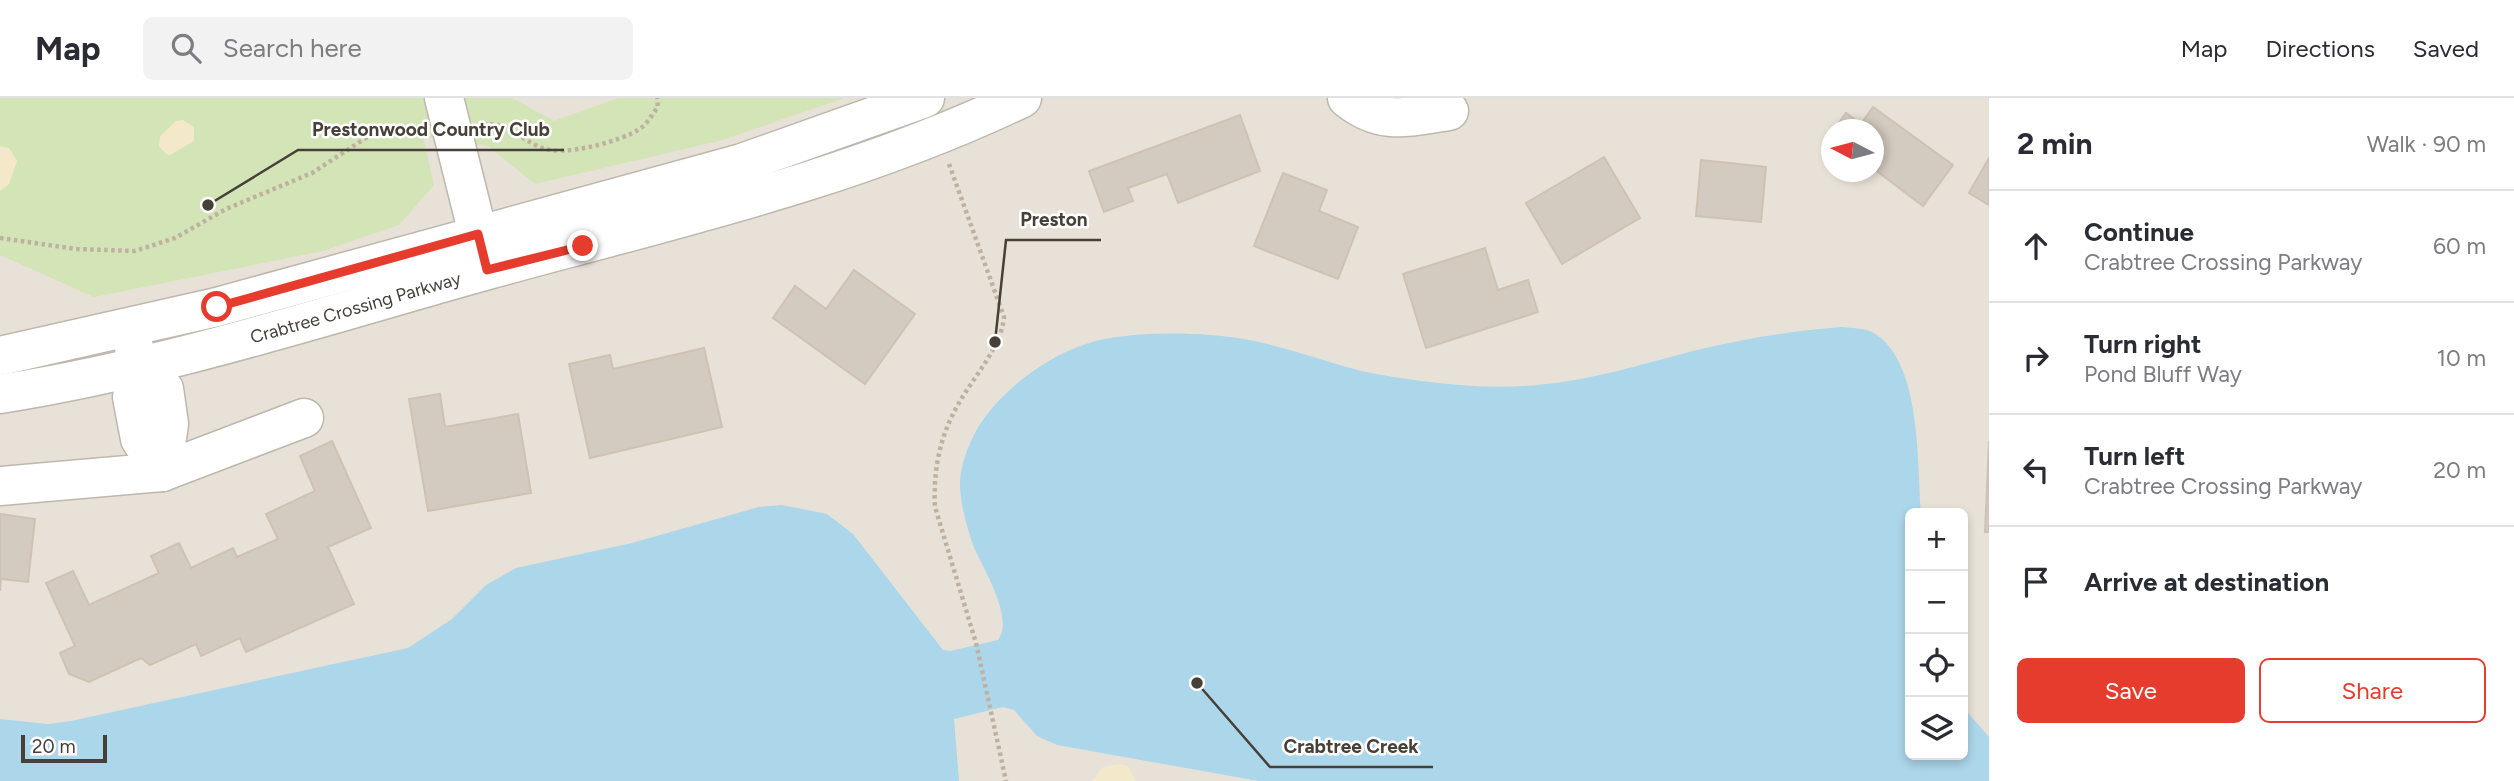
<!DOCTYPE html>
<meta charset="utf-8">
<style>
:root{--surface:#fff;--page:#f2f2f3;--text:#2b2b33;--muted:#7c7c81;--line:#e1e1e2;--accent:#e63c2e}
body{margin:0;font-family:Figtree,sans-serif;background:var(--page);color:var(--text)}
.controls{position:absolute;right:21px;bottom:21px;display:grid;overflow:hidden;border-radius:10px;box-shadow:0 4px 10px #0003}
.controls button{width:63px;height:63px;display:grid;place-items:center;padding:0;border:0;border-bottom:2px solid var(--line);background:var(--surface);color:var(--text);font:35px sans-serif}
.compass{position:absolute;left:1821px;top:21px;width:63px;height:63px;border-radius:50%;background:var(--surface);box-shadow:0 4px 10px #0003;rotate:276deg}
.scale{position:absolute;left:21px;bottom:18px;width:86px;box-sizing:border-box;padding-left:7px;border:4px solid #474039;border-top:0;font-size:19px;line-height:24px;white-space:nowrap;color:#474039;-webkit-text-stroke:5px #fff;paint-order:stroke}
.stop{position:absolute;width:21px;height:21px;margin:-16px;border:5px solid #e63c2e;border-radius:50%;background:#fff}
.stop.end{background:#e63c2e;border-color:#fff;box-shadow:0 2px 7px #0008}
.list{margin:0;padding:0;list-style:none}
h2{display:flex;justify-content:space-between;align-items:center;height:91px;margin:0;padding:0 28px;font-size:30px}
h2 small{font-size:23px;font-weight:400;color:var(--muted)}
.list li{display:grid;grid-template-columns:46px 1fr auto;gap:21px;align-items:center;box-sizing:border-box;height:112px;padding:0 28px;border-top:2px solid var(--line)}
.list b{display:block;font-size:26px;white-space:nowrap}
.list p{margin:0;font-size:23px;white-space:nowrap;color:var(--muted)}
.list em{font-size:23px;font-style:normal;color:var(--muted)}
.actions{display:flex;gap:14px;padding:21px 28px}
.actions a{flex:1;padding:16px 0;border:2px solid var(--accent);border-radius:10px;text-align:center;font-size:24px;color:var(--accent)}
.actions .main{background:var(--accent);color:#fff}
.icon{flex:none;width:38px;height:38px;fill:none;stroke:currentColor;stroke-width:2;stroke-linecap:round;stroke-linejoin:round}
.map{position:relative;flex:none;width:1989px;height:683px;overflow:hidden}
header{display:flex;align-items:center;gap:42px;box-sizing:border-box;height:98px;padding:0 35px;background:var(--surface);border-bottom:2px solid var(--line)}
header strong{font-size:33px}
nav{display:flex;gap:38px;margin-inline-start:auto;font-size:24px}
.search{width:490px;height:63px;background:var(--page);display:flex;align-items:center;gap:18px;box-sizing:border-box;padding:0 24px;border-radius:10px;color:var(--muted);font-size:26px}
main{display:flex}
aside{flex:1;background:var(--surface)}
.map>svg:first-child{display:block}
.residential{fill:#e7e1d8;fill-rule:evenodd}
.green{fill:#d3e4b7}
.sand{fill:#f4e8ca}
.water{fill:#acd6ea}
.building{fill:#d4cbc0;stroke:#cec2b4;stroke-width:2}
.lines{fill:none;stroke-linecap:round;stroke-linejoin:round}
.minor-casing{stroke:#beb7ad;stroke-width:41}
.path{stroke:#bfb1a0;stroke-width:4.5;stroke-dasharray:3.5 3.5;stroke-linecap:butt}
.minor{stroke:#fff;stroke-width:38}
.route{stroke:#e63c2e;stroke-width:9}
.labels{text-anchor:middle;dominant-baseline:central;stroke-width:5;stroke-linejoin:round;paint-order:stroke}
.street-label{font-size:18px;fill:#474039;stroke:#fff}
.leader{fill:none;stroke:#474039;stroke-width:2.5}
.callout-dot{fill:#474039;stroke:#fff;stroke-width:2.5}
.callout-label{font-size:19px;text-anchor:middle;font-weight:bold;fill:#474039;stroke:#fff;stroke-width:5;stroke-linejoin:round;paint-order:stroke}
</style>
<header>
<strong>Map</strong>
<div class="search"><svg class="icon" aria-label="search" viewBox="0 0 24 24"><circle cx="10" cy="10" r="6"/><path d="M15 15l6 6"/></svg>Search here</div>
<nav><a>Map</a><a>Directions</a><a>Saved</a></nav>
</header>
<main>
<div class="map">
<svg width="1989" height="683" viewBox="0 0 1989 683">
<rect width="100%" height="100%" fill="#f3f0ea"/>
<path class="residential" d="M0 0H1989V683H0ZM1832 32H1874V74H1832ZM1910 415H1963V657H1910Z"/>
<path class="green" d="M0 0H512L554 23 618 0H844L723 42 535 86 488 48 423 39 434 87 399 127 323 153 94 199 0 157Z"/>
<g class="sand">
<path d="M183 22 194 29V43L170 57 166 56 159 48 160 38 176 23Z"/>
<path d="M0 48 9 50 17 63 9 86 0 93Z"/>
<path d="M1118 666 1128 668 1136 683H1092L1103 669Z"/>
</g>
<path class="water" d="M1841 229C1851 230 1864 230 1872 234 1922 261 1917 365 1921 415H1910V657H1963V609L1989 639V683H1259L1057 647 1037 638 1014 612 1003 609 954 621 959 683H0V621L48 626 71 623 408 550 452 521 486 487 516 470 632 445 759 409 782 407 827 416 853 436 943 552 950 553 998 542C1015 520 982 469 973 447 967 429 960 405 960 386 960 366 971 339 983 322 1005 290 1048 258 1086 246 1129 232 1200 234 1244 241 1289 249 1332 267 1376 276 1421 284 1478 291 1523 288 1584 285 1642 266 1701 251 1747 240 1793 233 1841 229Z"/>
<g class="building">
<path d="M1873 9 1953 67 1923 108 1874 71V32H1834L1846 15 1861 26Z"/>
<path d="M1240 17 1260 73 1178 105 1167 76 1128 90 1133 103 1104 114 1089 73Z"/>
<path d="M1604 59 1640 120 1562 166 1526 105Z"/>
<path d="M1989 60V107L1969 95Z"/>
<path d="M1701 62 1766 69 1761 124 1696 118Z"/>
<path d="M1283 75 1327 92 1319 113 1358 129 1338 181 1254 148Z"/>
<path d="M1485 150 1498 192 1528 182 1538 214 1426 250 1403 176Z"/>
<path d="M854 172 915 216 865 286 773 220 795 188 826 211Z"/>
<path d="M704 250 722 329 590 360 569 266 610 257 613 271Z"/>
<path d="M440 296 445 329 518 316 531 395 428 413 409 301Z"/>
<path d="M332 343 371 430 328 449 354 506 246 554 240 540 201 558 196 546 150 567 141 560 89 584 69 576 60 555 75 548 46 485 73 473 89 507 159 475 151 458 179 445 191 470 233 450 237 459 278 441 266 416 315 393 300 358Z"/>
<path d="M1989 343V434H1985Z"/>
<path d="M0 416 35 421 28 484 1 481 0 493Z"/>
</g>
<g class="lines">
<g class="minor-casing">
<g id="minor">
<path d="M444 0 484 160"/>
<path d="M1347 0C1381 28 1408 19 1449 13"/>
<path d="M133 245 138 268 132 299 140 341 162 374"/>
<path d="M0 258 217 209 742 65 925 0"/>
<path d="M138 268 164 291 169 326 162 374"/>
<path id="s1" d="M0 296C165 270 327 217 488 172 669 122 851 82 1022 0"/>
<path d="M0 388 162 374 304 320"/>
</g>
</g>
<g class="path">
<path d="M483 26C508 24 521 42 542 50 563 59 623 43 641 30 648 25 653 15 658 9L657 0"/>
<path d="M949 66 1004 219C1001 250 974 278 959 305 940 337 933 372 935 409L976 545 1006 683"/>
<path d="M0 140 76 151 135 153 175 140 226 111 312 75 372 36 418 31"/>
</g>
<use href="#minor" class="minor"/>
</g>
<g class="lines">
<path class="route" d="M217 209 478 136 487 172 583 148"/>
</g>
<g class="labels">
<g class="street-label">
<text stroke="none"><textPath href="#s1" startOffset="366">Crabtree Crossing Parkway</textPath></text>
</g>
</g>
<path class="leader" d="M208 107L298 52H564M995 244L1006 142H1101M1197 585L1270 669H1433"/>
<g class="callout-dot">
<circle cx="208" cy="107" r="7"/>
<circle cx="995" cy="244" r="7"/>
<circle cx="1197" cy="585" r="7"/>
</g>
<g class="callout-label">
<text x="431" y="38">Prestonwood Country Club</text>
<text x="1054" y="128">Preston</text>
<text x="1351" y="655">Crabtree Creek</text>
</g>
</svg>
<div class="controls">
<button>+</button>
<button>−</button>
<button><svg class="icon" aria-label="locate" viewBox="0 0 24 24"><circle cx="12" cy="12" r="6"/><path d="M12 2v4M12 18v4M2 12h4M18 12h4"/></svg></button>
<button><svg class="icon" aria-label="layers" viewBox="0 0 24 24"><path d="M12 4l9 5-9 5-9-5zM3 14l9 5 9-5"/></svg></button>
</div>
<svg class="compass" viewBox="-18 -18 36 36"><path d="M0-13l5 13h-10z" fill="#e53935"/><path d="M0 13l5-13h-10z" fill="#7c7c81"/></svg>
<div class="scale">20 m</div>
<div class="stop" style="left:217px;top:209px"></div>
<div class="stop end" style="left:583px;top:148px"></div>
</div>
<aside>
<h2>2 min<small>Walk · 90 m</small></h2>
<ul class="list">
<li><svg class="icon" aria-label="ahead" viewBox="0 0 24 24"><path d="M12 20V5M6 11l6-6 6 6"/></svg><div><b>Continue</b><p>Crabtree Crossing Parkway</p></div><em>60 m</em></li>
<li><svg class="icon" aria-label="right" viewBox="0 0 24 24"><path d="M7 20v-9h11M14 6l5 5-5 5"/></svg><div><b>Turn right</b><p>Pond Bluff Way</p></div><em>10 m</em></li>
<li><svg class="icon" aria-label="left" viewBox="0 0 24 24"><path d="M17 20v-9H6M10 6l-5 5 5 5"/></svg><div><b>Turn left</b><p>Crabtree Crossing Parkway</p></div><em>20 m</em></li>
<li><svg class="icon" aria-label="arrive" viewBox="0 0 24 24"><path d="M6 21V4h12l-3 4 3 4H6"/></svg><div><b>Arrive at destination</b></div></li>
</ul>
<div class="actions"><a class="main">Save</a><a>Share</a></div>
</aside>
</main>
